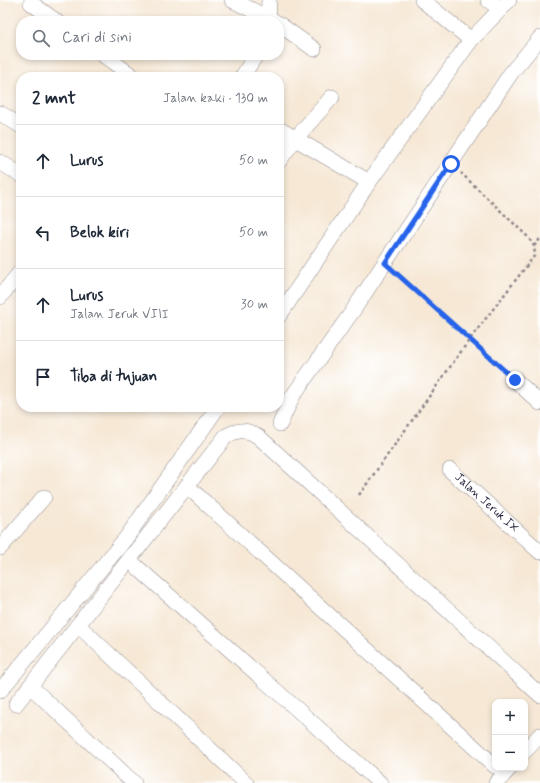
<!DOCTYPE html>
<html lang="id">
<meta charset="utf-8">
<style>
:root{--surface:#fff;--page:#f2f2f3;--text:#1f2937;--muted:#747a83;--line:#e0e1e3}
body{margin:0;font-family:Mynerve,sans-serif;background:var(--page);color:var(--text)}
.controls{position:absolute;right:12px;bottom:12px;display:grid;overflow:hidden;border-radius:8px;box-shadow:0 2px 6px #0003}
.controls button{width:36px;height:36px;display:grid;place-items:center;padding:0;border:0;border-bottom:1px solid var(--line);background:var(--surface);color:var(--text);font:20px sans-serif}
.stop{position:absolute;width:12px;height:12px;margin:-9px;border:3px solid #2563eb;border-radius:50%;background:#fff}
.stop.end{background:#2563eb;border-color:#fff;box-shadow:0 1px 4px #0008}
.list{margin:0;padding:0;list-style:none}
h2{display:flex;justify-content:space-between;align-items:center;height:52px;margin:0;padding:0 16px;font-size:17px}
h2 small{font-size:13px;font-weight:400;color:var(--muted)}
.list li{display:grid;grid-template-columns:26px 1fr auto;gap:12px;align-items:center;box-sizing:border-box;height:72px;padding:0 16px;border-top:1px solid var(--line)}
.list b{display:block;font-size:15px;white-space:nowrap}
.list p{margin:0;font-size:13px;white-space:nowrap;color:var(--muted)}
.list em{font-size:13px;font-style:normal;color:var(--muted)}
.icon{flex:none;width:22px;height:22px;fill:none;stroke:currentColor;stroke-width:2;stroke-linecap:round;stroke-linejoin:round}
.map{position:relative;flex:none;width:540px;height:783px;overflow:hidden}
.search{position:absolute;background:var(--surface);box-shadow:0 2px 6px #0003;left:16px;top:16px;width:268px;height:44px;display:flex;align-items:center;gap:10px;box-sizing:border-box;padding:0 14px;border-radius:16px;color:var(--muted);font-size:15px}
.panel{position:absolute;background:var(--surface);box-shadow:0 2px 6px #0003;left:16px;top:72px;width:268px;height:340px;border-radius:16px}
.map>svg:first-child{display:block}
.lines{fill:none;stroke-linecap:round;stroke-linejoin:round}
.street-casing{stroke:#8c8588;stroke-width:16}
.path{stroke:#8c8588;stroke-width:2.5;stroke-dasharray:3 3;stroke-linecap:butt}
.street{stroke:#fff;stroke-width:15}
.route{stroke:#2563eb;stroke-width:5}
.labels{text-anchor:middle;dominant-baseline:central;stroke-width:3;stroke-linejoin:round;paint-order:stroke}
.street-label{font-size:12px;fill:#22223b;stroke:#fff}
</style>
<div class="map">
<svg width="540" height="783" viewBox="0 0 540 783">
<rect width="100%" height="100%" fill="#fff"/>
<filter id="ink" filterUnits="userSpaceOnUse"><feTurbulence type="fractalNoise" baseFrequency=".025" numOctaves="2"/><feDisplacementMap in="SourceGraphic" scale="8" xChannelSelector="R" yChannelSelector="G"/><feConvolveMatrix kernelMatrix="1 2 1 2 8 2 1 2 1" color-interpolation-filters="sRGB"/></filter>
<filter id="wash" filterUnits="userSpaceOnUse"><feTurbulence type="fractalNoise" baseFrequency=".012" numOctaves="4" result="noise"/><feDisplacementMap in="SourceGraphic" scale="16" xChannelSelector="R" yChannelSelector="G"/><feGaussianBlur stdDeviation="0.9" result="paint"/><feColorMatrix in="noise" values="0 0 0 0 0 0 0 0 0 0 0 0 0 0 0 0 0 1.4 0 .05"/><feComposite in="paint" operator="in"/></filter>
<g filter="url(#wash)">
<rect width="100%" height="100%" fill="#f6e8d5"/>
</g>
<g filter="url(#ink)">
<g class="lines">
<g class="street-casing">
<g id="street">
<path d="M232 0 274 21"/>
<path d="M422 0 471 40"/>
<path d="M488 0 501 9"/>
<path d="M31 3 56 21"/>
<path d="M268 21 269 0"/>
<path d="M279 24 314 49"/>
<path d="M103 55 134 77"/>
<path d="M242 77 256 55"/>
<path d="M0 113 21 126"/>
<path d="M279 129 369 182"/>
<path d="M279 161 295 139 332 97"/>
<path d="M0 162 21 175"/>
<path d="M0 297 21 271"/>
<path d="M279 316 369 182 471 40 509 0"/>
<path d="M515 380 540 403"/>
<path d="M280 424 292 397 352 312 511 73 540 38"/>
<path id="s1" d="M450 470 540 552"/>
<path d="M187 486 495 766"/>
<path d="M0 548 44 497"/>
<path d="M129 560 380 783"/>
<path d="M78 625 246 783"/>
<path d="M30 686 134 783"/>
<path d="M0 691 126 538 218 407"/>
<path d="M16 704 226 436C239 429 247 429 259 437L540 695"/>
<path d="M525 751 540 735"/>
<path d="M496 783 510 768"/>
</g>
</g>
<g class="path">
<path d="M534 246 540 239"/>
<path d="M396 273 505 371"/>
<path d="M359 495 470 339 535 255 534 246 528 237 461 173"/>
</g>
<use href="#street" class="street"/>
</g>
</g>
<g class="lines" filter="url(#ink)">
<path class="route" d="M451 164 385 263 515 380"/>
</g>
<g class="labels">
<g class="street-label">
<text stroke="none"><textPath href="#s1" startOffset="49">Jalan Jeruk IX</textPath></text>
</g>
</g>
</svg>
<div class="controls">
<button>+</button>
<button>−</button>
</div>
<div class="stop" style="left:451px;top:164px"></div>
<div class="stop end" style="left:515px;top:380px"></div>
<div class="search"><svg class="icon" aria-label="search" viewBox="0 0 24 24"><circle cx="10" cy="10" r="6"/><path d="M15 15l6 6"/></svg>Cari di sini</div>
<section class="panel">
<h2>2 mnt<small>Jalan kaki · 130 m</small></h2>
<ul class="list">
<li><svg class="icon" aria-label="ahead" viewBox="0 0 24 24"><path d="M12 20V5M6 11l6-6 6 6"/></svg><div><b>Lurus</b></div><em>50 m</em></li>
<li><svg class="icon" aria-label="left" viewBox="0 0 24 24"><path d="M17 20v-9H6M10 6l-5 5 5 5"/></svg><div><b>Belok kiri</b></div><em>50 m</em></li>
<li><svg class="icon" aria-label="ahead" viewBox="0 0 24 24"><path d="M12 20V5M6 11l6-6 6 6"/></svg><div><b>Lurus</b><p>Jalan Jeruk VIII</p></div><em>30 m</em></li>
<li><svg class="icon" aria-label="arrive" viewBox="0 0 24 24"><path d="M6 21V4h12l-3 4 3 4H6"/></svg><div><b>Tiba di tujuan</b></div></li>
</ul>
</section>
</div>
